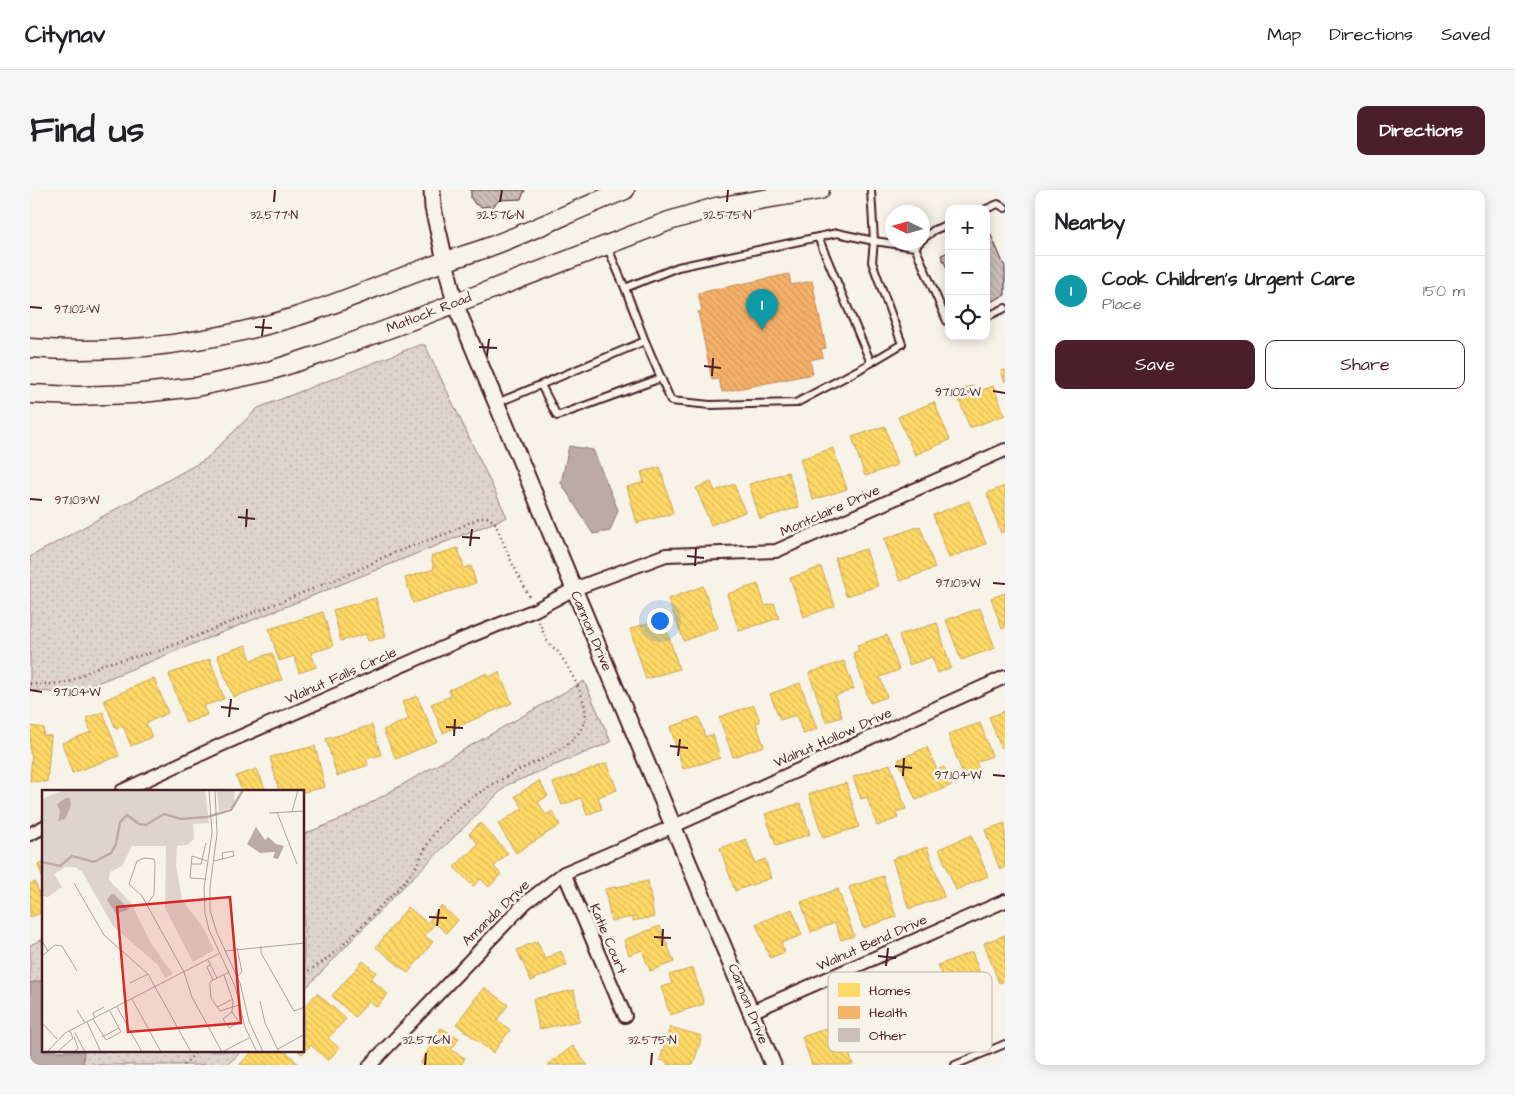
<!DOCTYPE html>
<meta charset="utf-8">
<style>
:root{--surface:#fff;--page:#f6f6f6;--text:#202124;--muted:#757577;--line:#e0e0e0;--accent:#4a1f2b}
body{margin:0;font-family:"Architects Daughter",sans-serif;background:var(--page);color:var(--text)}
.controls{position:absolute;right:15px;top:15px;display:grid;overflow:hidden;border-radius:10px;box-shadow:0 2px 12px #0003}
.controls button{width:45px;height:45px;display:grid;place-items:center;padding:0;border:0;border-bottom:1px solid var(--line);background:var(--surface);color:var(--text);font:25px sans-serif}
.compass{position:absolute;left:855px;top:15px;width:45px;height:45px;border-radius:50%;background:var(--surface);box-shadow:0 2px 12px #0003;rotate:275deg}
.you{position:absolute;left:629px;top:430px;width:18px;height:18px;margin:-12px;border:4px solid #fff;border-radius:50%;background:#1a73e8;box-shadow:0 0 0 8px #1a73e833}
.badge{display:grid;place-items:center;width:32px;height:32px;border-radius:50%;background:var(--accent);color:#fff;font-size:16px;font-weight:700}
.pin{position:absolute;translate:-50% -41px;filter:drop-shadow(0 1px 2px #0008)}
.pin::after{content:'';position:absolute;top:26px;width:18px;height:15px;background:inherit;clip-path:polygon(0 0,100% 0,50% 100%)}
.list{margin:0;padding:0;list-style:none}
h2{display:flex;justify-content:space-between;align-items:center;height:65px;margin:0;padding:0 20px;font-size:21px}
h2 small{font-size:16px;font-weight:400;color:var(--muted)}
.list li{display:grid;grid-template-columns:32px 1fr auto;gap:15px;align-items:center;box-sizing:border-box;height:70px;padding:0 20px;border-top:1px solid var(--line)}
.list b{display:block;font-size:19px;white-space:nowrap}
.list p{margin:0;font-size:16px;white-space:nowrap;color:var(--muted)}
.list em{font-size:16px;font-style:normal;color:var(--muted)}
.actions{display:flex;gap:10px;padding:15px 20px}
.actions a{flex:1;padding:11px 0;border:1px solid var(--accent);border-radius:10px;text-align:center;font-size:18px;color:var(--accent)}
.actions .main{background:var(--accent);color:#fff}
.icon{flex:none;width:28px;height:28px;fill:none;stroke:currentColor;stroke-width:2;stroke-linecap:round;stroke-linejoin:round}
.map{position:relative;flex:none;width:975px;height:875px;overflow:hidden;border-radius:10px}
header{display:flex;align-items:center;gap:30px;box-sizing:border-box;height:70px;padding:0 25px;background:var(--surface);border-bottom:1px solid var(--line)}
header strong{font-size:24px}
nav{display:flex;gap:28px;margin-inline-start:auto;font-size:18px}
.intro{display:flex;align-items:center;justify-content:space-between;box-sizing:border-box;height:120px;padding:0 30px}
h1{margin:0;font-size:35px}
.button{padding:12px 22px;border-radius:10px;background:var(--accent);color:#fff;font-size:18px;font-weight:700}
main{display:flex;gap:30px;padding:0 30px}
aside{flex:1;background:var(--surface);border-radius:10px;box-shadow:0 2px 12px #0003}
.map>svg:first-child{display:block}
.grass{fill:url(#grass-dots);stroke:#947a7c}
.water{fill:#bcaaa7;stroke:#8e7275}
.homes{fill:url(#homes-back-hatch);stroke:#c9a154}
.health{fill:url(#health-back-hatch);stroke:#c28658}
.building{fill:url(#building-back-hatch);stroke:#4a1f2b}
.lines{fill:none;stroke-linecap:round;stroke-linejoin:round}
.service-casing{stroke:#4a1f2b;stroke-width:10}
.minor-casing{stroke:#4a1f2b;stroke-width:16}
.tertiary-casing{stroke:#4a1f2b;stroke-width:19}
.secondary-casing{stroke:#4a1f2b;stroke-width:21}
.path{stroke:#4a1f2b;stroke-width:2.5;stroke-dasharray:1 4;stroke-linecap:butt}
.service{stroke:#f7f3e8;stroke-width:6}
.minor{stroke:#f7f3e8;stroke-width:12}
.tertiary{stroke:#f7f3e8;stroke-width:15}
.secondary{stroke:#f7f3e8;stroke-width:18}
.ticks{fill:none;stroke:#4a1f2b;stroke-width:2}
.labels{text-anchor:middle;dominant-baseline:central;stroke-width:5;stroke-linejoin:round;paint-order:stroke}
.street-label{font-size:14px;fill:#4a1f2b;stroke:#f7f3e8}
.inset-river{fill:none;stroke:#bcaaa7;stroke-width:2.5}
.inset-road{fill:none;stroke:#b29e9c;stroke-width:1}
.view{fill:#d62828;fill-opacity:0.15;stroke:#d62828;stroke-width:2.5}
.inset-edge{fill:none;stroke:#4a1f2b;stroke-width:2.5}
.key{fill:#f7f3e8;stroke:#c3b3af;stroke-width:1}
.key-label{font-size:14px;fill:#4a1f2b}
.ticks-label{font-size:12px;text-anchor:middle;fill:#4a1f2b;stroke:#f7f3e8;stroke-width:5;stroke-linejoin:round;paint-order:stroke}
</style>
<header>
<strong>Citynav</strong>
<nav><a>Map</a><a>Directions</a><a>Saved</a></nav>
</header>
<div class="intro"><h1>Find us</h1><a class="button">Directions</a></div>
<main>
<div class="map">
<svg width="975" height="875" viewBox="0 0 975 875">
<defs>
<pattern id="grass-dots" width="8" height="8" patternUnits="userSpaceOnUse" patternTransform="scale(1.25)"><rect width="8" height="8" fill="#ded4cc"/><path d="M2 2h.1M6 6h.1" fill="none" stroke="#c0b6af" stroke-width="1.8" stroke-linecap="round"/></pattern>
<pattern id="homes-back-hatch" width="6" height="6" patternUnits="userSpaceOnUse" patternTransform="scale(1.25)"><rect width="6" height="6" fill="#ffd966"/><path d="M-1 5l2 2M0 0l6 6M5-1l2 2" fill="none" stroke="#dcba59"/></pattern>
<pattern id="health-back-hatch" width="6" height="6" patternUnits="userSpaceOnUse" patternTransform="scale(1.25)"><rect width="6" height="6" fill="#f6b26b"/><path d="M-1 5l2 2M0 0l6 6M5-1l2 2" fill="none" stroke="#d4995d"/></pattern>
<pattern id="building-back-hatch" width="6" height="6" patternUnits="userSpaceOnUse" patternTransform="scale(1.25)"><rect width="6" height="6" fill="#ccbfb9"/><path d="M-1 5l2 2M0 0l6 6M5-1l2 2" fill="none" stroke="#b1a49f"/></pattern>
</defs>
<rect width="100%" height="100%" fill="#f7f3e8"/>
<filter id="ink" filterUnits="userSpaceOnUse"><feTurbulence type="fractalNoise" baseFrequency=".02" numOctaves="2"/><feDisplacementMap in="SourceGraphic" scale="10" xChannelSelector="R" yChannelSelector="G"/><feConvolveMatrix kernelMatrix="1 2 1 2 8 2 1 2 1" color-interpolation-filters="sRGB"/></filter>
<g filter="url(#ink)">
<g class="grass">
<path d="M389 155H395L477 327 40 504 0 500V367L176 269 228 218Z"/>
<path d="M554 491 581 552 477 595 366 704 274 800V644L314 628Z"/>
<path d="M14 749V861H212L197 875H0V755Z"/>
</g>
<g class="water">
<path d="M539 256 563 260 588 320 580 341 563 344 531 293Z"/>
<path d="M14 790V861H54L53 875H0V793Z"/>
</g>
<g class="homes">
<path d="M975 180V192L971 181Z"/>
<path d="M942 196 945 203 963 196 975 225 940 238 926 202Z"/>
<path d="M904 212 920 250 885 265 868 227Z"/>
<path d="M855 236 867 275 835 286 822 247Z"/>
<path d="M803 258 817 299 783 310 770 269Z"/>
<path d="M630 277 643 323 607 333 597 297 614 292 611 282Z"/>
<path d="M758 282 769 317 730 329 719 294Z"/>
<path d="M681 292 685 301 704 294 715 322 681 335 666 298Z"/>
<path d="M975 296V341L971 343 957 303Z"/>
<path d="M939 311 956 354 919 368 903 325Z"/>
<path d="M890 336 905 378 870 391 854 349Z"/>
<path d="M428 358 434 378 441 376 446 393 383 413 375 388 404 379 401 366Z"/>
<path d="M836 359 848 396 816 406 805 368Z"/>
<path d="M791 377 805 416 774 427 760 388Z"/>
<path d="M728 394 735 416 744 413 749 428 709 441 697 404Z"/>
<path d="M673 396 688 438 654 451 638 409Z"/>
<path d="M975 403V438L972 439 961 408Z"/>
<path d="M346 408 356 447 338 451 336 444 311 451 303 420Z"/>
<path d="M950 418 965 458 931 470 916 430Z"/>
<path d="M293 422 303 456 281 463 286 477 269 483 264 466 249 471 239 439Z"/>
<path d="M633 428 649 479 616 489 600 439Z"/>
<path d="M907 433 921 478 908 483 902 467 879 475 869 445Z"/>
<path d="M857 445 869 480 850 487 857 507 840 513 823 463 829 460 827 455Z"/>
<path d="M216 455 221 470 242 463 252 490 203 507 187 465Z"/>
<path d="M180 469 194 509 173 516 177 525 156 533 139 484Z"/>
<path d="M814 471 824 499 805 506 812 527 796 532 779 483Z"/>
<path d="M469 482 482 513 413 543 401 514 421 506 419 500 457 483 459 487Z"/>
<path d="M124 488 138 523 116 533 122 547 101 556 93 536 86 539 74 510Z"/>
<path d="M770 493 787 539 773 544 766 525 750 530 740 504Z"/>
<path d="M387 506 407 551 366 569 353 540 379 529 372 512Z"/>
<path d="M724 515 730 532 726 533 734 556 703 567 689 527Z"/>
<path d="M975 521V556L971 558 959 527Z"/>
<path d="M73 522 89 566 42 583 32 553 61 542 56 528Z"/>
<path d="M669 527 675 547 683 544 690 568 653 579 640 537Z"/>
<path d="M950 533 962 566 946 572 949 579 933 585 918 544Z"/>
<path d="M342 535 351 565 336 569 338 575 307 586 296 549Z"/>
<path d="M0 536 14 538 13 545 21 546 17 592 0 591 2 564H0Z"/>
<path d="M285 556 295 597 274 602 249 601 240 567Z"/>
<path d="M897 557 907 580 914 577 922 595 886 610 868 570Z"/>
<path d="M577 573 587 600 568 607 572 619 557 625 551 608 532 615 523 593Z"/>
<path d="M860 574 876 619 866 622 868 628 847 636 837 607 831 609 823 587Z"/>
<path d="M227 579 236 601H212L206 586Z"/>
<path d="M509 591 518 606 508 612 516 625 522 621 530 635 486 663 468 634 493 618 485 606Z"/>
<path d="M816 593 829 637 793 648 779 604Z"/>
<path d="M770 613 780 644 746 656 735 624Z"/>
<path d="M450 633 478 663 464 677 471 684 459 697 451 689 443 696 424 677 448 654 439 644Z"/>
<path d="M975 633V677L970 680 955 640Z"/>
<path d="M941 645 958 686 926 700 909 659Z"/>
<path d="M716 649 725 673 735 669 741 688 705 701 690 658Z"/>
<path d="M897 657 914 707 879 719 862 669Z"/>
<path d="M14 673V692L8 675Z"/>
<path d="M853 686 866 727 833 738 819 697Z"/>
<path d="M618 691 624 727 603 731V727L581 731 575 699Z"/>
<path d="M5 692 14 717V722L0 727V694Z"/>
<path d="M808 699 824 746 811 750 805 733 781 742 771 712Z"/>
<path d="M411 716 428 730 417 743 405 733 395 746 403 752 378 783 346 757 378 717 397 733Z"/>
<path d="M762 719 772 745 751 753 755 762 740 768 726 734Z"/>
<path d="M630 736 644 772 620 781 612 760 599 765 594 750Z"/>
<path d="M975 745V791L969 793 954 753Z"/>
<path d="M507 751 515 769 531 761 537 775 501 791 487 760Z"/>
<path d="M942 762 958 806 922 819 916 802 924 799 919 786 913 788 908 775Z"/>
<path d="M333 771 346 782 341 789 358 804 347 817 339 811 325 827 302 806Z"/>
<path d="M663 778 674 814 640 825 631 797 642 794 639 785Z"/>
<path d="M454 797 478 815 467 830 480 840 463 863 426 834Z"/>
<path d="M544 800 550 831 509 839 503 809Z"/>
<path d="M287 803 316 829 298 848 309 858 298 871 281 855 272 864 268 861H274V818Z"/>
<path d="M640 837 672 846 663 875H637L638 872 630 870Z"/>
<path d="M411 838 429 848 421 860 435 868 431 875H393L390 874Z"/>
<path d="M798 838 807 861 817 857 823 875H782L772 847Z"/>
<path d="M543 856 557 875H517Z"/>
<path d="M223 861H256L269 875H209Z"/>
</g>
<path class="health" d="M759 84 761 95 782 91 796 158 791 159 793 167 780 170 783 184 692 202 689 189 682 190 668 122 672 121 668 103Z"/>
<g class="building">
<path d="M441 0H495L491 9 469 10 462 18 459 16 452 17 445 14 441 8Z"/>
<path d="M960 43 975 77V105L956 114V45Z"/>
<path d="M919 62V83L911 65Z"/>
</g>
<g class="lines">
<g class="service-casing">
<g id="service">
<path d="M956 19 968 14 975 18"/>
<path d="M788 47 841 173"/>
<path d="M892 50 904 40 919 34"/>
<path d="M885 57 917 131H919"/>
<path d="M595 98 648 77 807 43 844 51 885 57 890 52"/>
<path d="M956 127 975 118"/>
<path d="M615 151 641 211 680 215 766 213 830 179 872 154 842 72 844 51 841 0"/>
<path d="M511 195 527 226 631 188"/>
<path d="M467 213 615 151 595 98 577 56"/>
<path d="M925 875 975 854"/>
</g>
</g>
<g class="minor-casing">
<g id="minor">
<path d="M92 601 191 555 428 451 505 420 544 399 636 365 746 361 975 260"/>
<path d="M0 644 14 637"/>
<path d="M534 683 595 826"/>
<path d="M721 822 975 711"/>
<path d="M340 875 495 713 534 683 644 636 975 487"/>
</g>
</g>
<g class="tertiary-casing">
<path id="tertiary" d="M402 0 403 18 425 114 743 875"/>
</g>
<g class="secondary-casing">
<g id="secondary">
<path d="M0 158C91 165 181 153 268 126 309 113 348 96 388 81 411 72 433 66 456 58 503 41 549 18 595 0"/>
<path d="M0 204 47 206 103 204 166 197 236 182 291 164 377 132 639 31 686 17 790 0"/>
</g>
</g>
<g class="path">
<path d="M0 494H22L39 492 73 474 129 461 324 382 358 365 418 343 451 327H458L465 333 481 371 500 408"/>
<path d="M274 783C303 769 323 745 345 722 356 710 369 699 379 686 392 670 397 650 411 635 430 613 456 598 481 584 504 571 549 558 555 529 559 512 539 478 529 463 526 459 521 457 518 452 514 447 512 438 509 432"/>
<path d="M154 875 167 861"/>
</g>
<use href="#service" class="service"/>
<use href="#minor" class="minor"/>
<use href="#tertiary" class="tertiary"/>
<use href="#secondary" class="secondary"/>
</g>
</g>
<path class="ticks" d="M244 12 245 0M470 12 472 0M697 12 698 0M0 117 12 118M225 137 242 138M232 146 234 129M449 157 467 158M457 166 459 149M674 176 691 178M682 186 683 168M963 201 975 203M0 309 12 310M208 327 225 329M216 337 217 319M432 347 450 348M440 356 442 339M657 366 674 368M665 376 666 358M963 393 975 394M0 500 12 502M191 517 209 519M199 527 201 509M416 537 433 538M424 546 425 529M640 556 658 558M648 566 650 549M865 576 882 578M963 585 975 586M873 586 874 568M399 727 417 728M407 736 409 719M624 747 641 748M632 756 633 739M848 766 866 768M856 776 858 758M395 875 396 863M621 875 622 863"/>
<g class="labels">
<g class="street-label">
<text transform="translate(399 123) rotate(-21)">Matlock Road</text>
<text transform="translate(800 321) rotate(-24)">Montclaire Drive</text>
<text transform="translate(561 441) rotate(67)">Cannon Drive</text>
<text transform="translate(311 486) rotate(-24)">Walnut Falls Circle</text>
<text transform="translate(803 548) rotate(-24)">Walnut Hollow Drive</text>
<text transform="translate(466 723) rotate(-44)">Amanda Drive</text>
<text transform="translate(578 749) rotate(67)">Katie Court</text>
<text transform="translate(842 753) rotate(-24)">Walnut Bend Drive</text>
<text transform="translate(718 814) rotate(68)">Cannon Drive</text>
</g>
</g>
<g transform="translate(12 600)">
<rect width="262" height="262" fill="#f7f3e8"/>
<path d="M22 0H163L167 33 151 34 152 49 145 55 135 56 134 75 140 110 162 139 172 160 151 172 123 118 124 56H90L80 76 68 82 67 90 89 113 110 155 131 184 123 188 116 175 71 136 38 78 0 68V9Z" fill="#ded4cc"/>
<path d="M70 4 74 5 73 11 47 22 50 36 46 40 41 37 27 43 11 40 10 33 15 29H22L29 16 34 19 35 9ZM44 60 59 65 65 63 69 69 61 75 39 81 33 77H23L12 84 20 97 6 107 0 106V67L9 71 26 62 41 65Z" fill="#ded4cc"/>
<path d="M192 0 193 17 177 21 175 1Z" fill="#ded4cc"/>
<path d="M24 8H28L29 16 23 29 16 31 18 21 15 14ZM214 37 223 50 226 47 234 54 242 56 236 69 231 68 233 62 218 63 205 54ZM69 104H72L87 119 74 124 65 110Z" fill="#bcaaa7"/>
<path class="inset-river" d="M0 72 18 76 30 66 52 72 69 63 74 54 78 32 85 25 97 34 104 35 122 24 139 29 165 27 189 20 201 0"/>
<path class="inset-road" d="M167 0 170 43 162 98 163 123 167 140 193 196 203 237 215 262M173 0 175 44 168 97V120L175 143 198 193 207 231 221 262M235 22 255 74M250 22 256 0M227 23 263 21M172 71 192 66 191 61 180 63 181 69M150 74H159L164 53M163 89 148 88 150 66 165 71M32 93 62 145 106 184 149 262M105 114 112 105 113 73 112 69 102 68 95 71 87 94 100 106 142 182 150 207 180 262 207 248M0 151 6 161 0 166M219 156V163L252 221 263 217M195 158 200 182 196 186M6 161 13 155 20 156 35 181M183 161 263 153M166 170 175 188 187 182M168 175 165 177 171 190M182 185 191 211 190 222 197 232 187 238 181 229 190 222M175 188 168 192V197L169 208 178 221 197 215M88 193 106 184M90 209 119 262M218 211 223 233 237 262M75 217 100 262M175 217 191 209M35 220 43 233M53 228 51 223 62 217M51 229 64 250 79 242 68 221M45 232 59 262M0 233 15 249M33 243 43 262M32 247 36 258 33 262M60 247 77 238M236 259 263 244M5 262 23 243 178 163M15 262 31 248 28 241"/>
<path class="view" d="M188 107 199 233 86 242 75 117Z"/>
<rect width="262" height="262" class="inset-edge"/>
</g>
<rect x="798" y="782" width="164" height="80" rx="8" class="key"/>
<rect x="808" y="793" width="22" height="14" fill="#ffd966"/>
<rect x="808" y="816" width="22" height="13" fill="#f6b26b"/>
<rect x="808" y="838" width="22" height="14" fill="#ccbfb9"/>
<g class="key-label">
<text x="839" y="805">Homes</text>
<text x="839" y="827">Health</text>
<text x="839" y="850">Other</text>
</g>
<g class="ticks-label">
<text x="244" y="29">32.577°N</text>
<text x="470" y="29">32.576°N</text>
<text x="697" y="29">32.575°N</text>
<text x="47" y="123">97.102°W</text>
<text x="928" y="206">97.102°W</text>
<text x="47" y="314">97.103°W</text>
<text x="928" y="397">97.103°W</text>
<text x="47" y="506">97.104°W</text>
<text x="928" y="589">97.104°W</text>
<text x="396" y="854">32.576°N</text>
<text x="622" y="854">32.575°N</text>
</g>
</svg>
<div class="controls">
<button>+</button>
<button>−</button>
<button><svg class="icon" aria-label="locate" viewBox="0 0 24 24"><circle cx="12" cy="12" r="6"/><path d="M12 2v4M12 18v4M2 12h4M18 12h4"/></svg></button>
</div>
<svg class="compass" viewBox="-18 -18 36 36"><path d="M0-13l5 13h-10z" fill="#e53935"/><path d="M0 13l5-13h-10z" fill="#757577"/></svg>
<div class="you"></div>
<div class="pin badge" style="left:732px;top:140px;background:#0f9aa8">1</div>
</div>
<aside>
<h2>Nearby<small></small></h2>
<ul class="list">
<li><span class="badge" style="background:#0f9aa8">1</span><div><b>Cook Children's Urgent Care</b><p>Place</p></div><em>150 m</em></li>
</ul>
<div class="actions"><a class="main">Save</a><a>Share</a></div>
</aside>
</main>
